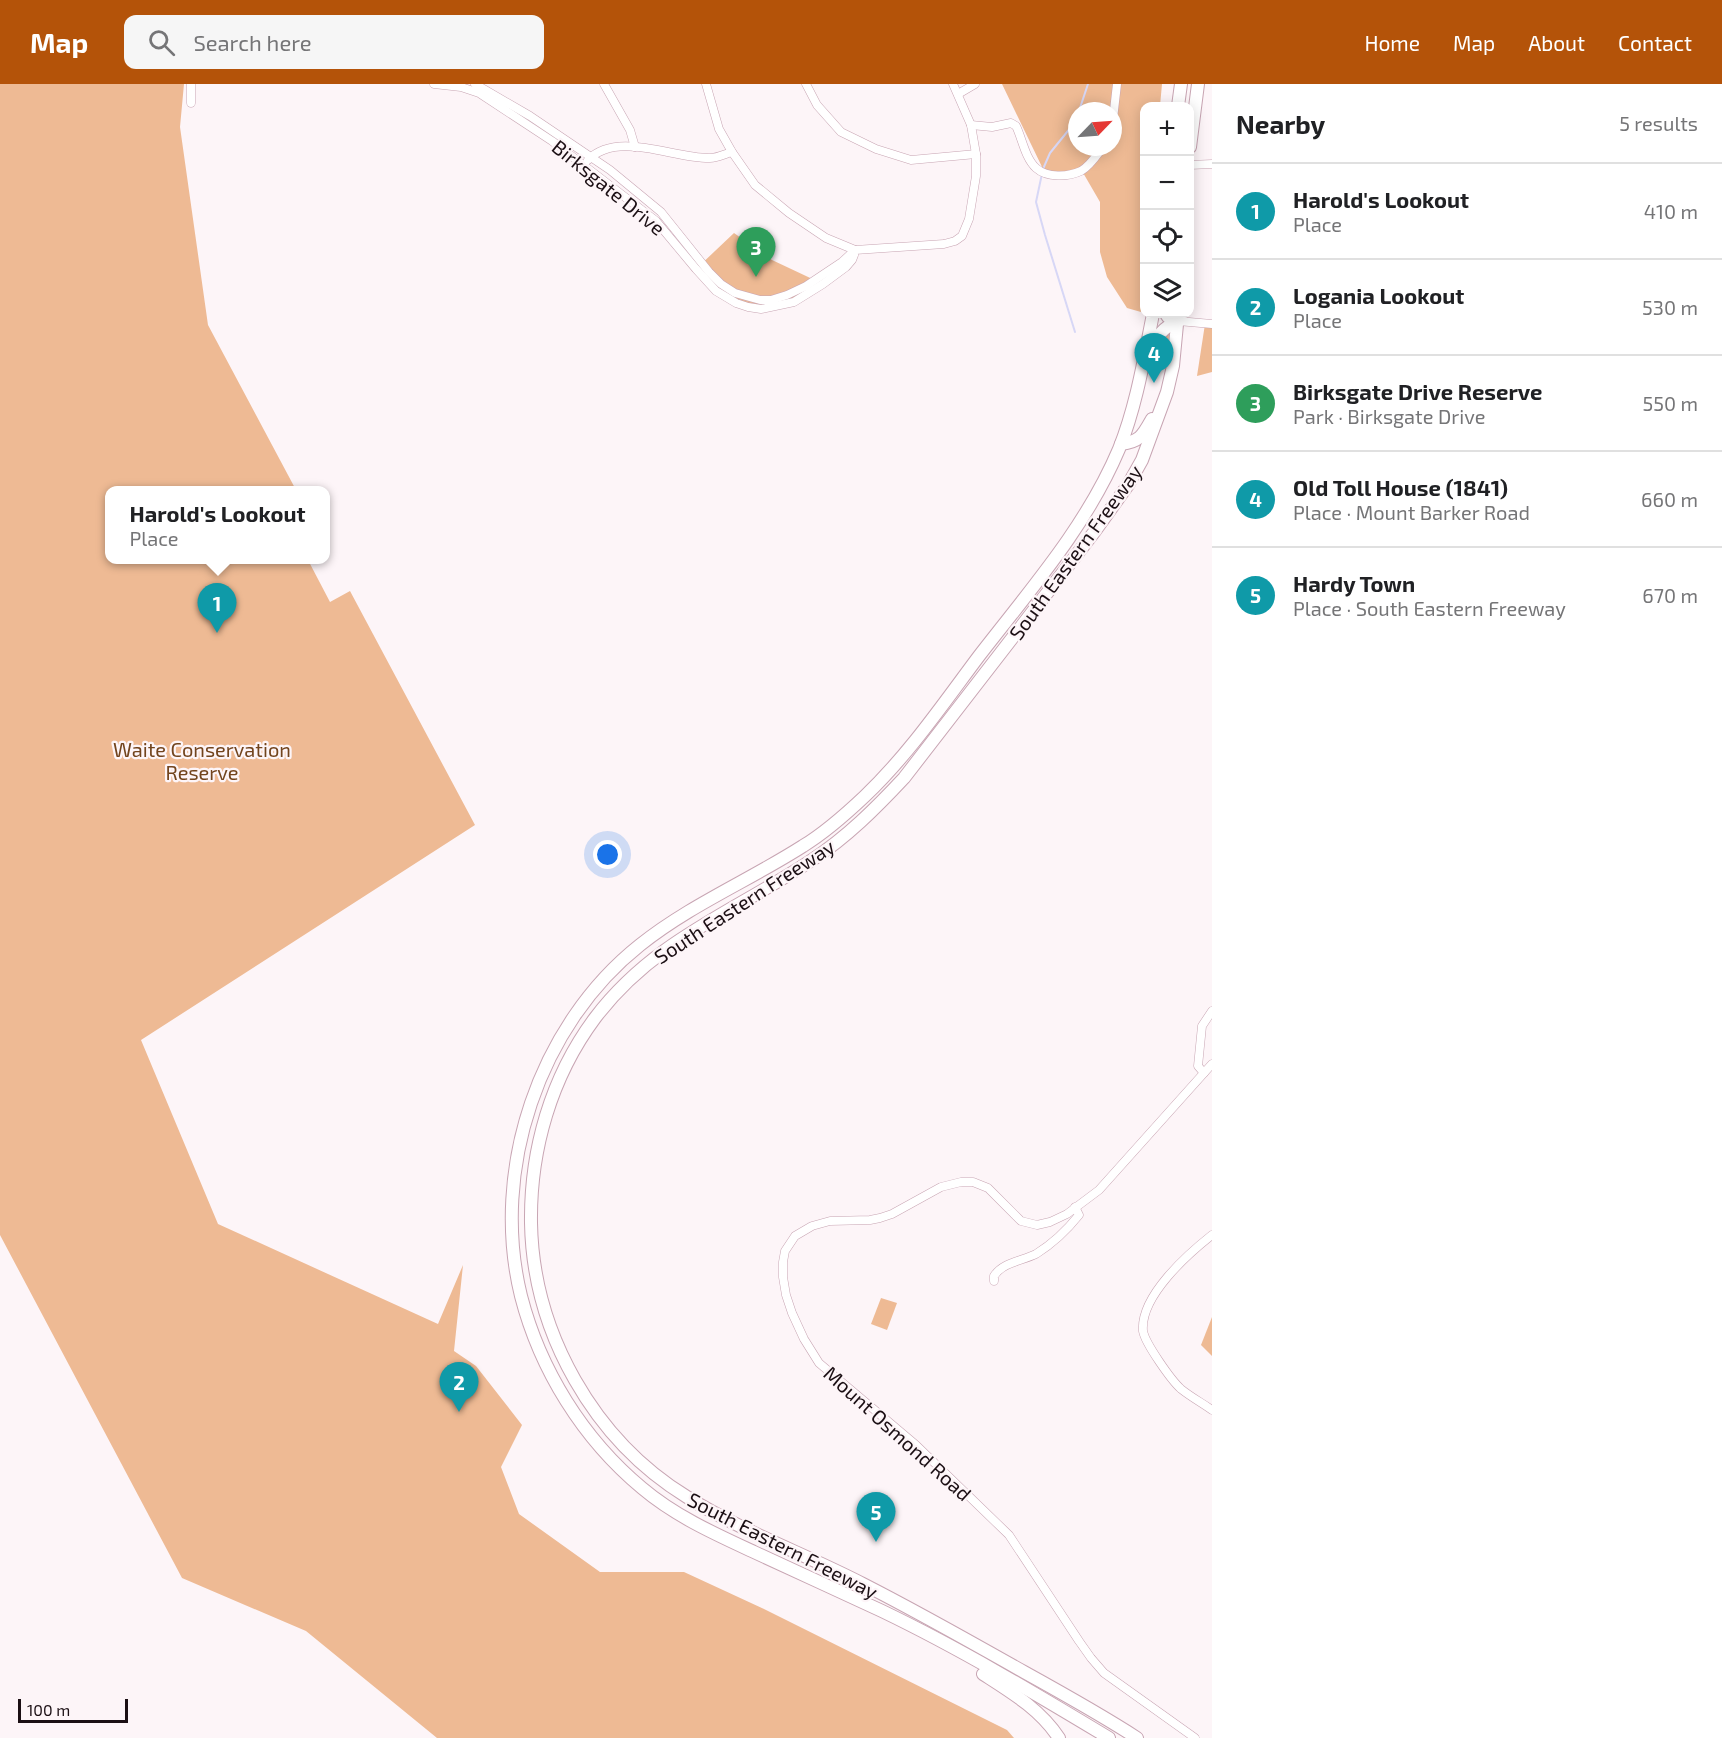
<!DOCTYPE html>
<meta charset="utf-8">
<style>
:root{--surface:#fff;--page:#f6f6f6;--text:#202124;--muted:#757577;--line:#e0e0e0;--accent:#b45309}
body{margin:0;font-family:"Exo 2",sans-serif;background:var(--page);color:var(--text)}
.controls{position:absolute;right:18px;top:18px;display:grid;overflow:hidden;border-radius:12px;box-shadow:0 3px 15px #0003}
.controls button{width:54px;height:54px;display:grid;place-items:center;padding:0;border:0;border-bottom:2px solid var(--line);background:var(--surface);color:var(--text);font:30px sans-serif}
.compass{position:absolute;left:1068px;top:18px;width:54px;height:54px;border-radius:50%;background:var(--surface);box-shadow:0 3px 15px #0003;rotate:65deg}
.scale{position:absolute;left:18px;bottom:15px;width:110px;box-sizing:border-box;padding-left:6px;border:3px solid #1b0f14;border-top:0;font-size:16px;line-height:21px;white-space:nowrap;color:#1b0f14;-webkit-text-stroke:4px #fdf5f8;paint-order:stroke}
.you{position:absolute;left:608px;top:771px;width:21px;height:21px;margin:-15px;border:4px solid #fff;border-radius:50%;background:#1a73e8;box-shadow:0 0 0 9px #1a73e833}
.badge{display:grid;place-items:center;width:39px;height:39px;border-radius:50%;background:var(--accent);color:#fff;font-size:20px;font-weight:700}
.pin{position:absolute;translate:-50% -50px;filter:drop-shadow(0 2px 3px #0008)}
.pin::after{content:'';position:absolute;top:32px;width:21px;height:18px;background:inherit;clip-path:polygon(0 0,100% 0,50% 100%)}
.popup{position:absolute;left:105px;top:402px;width:225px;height:78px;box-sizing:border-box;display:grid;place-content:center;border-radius:12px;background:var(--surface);filter:drop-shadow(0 2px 4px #0005);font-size:20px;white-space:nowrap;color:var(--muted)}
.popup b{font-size:22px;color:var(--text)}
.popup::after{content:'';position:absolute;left:50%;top:100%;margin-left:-12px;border:12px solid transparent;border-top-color:var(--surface)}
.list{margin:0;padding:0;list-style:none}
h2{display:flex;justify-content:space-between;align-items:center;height:78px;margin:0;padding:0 24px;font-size:26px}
h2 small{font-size:20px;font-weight:400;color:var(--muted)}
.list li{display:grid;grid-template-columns:39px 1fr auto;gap:18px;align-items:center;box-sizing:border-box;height:96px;padding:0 24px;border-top:2px solid var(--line)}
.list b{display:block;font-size:22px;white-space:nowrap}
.list p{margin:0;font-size:20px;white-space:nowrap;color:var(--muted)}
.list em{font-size:20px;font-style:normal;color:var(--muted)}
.icon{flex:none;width:33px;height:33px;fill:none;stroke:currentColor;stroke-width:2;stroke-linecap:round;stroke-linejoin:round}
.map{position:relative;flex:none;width:1212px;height:1654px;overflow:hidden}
header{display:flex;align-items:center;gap:36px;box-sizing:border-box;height:84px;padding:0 30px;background:var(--accent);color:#fff}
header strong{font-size:28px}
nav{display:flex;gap:33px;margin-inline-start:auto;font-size:21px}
.search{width:420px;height:54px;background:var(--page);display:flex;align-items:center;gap:15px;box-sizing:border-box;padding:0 21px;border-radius:12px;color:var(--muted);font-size:22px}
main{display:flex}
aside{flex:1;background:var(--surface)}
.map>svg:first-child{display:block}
.green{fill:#eeba94;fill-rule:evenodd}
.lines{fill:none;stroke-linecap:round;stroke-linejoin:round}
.stream{stroke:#d7d7f6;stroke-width:2}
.minor-casing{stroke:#c8a5b3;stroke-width:9}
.highway-casing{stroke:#c8a5b3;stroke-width:14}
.minor{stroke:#fff;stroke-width:8}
.highway{stroke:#fff;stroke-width:12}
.labels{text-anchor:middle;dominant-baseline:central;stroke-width:4.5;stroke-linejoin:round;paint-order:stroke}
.street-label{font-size:20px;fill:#1b0f14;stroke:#fdf5f8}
.park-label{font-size:20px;fill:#72441d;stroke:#fdf5f8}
</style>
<header>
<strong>Map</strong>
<div class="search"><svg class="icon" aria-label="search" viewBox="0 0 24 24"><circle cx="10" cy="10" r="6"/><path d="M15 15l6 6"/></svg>Search here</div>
<nav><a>Home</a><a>Map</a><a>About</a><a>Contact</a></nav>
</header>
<main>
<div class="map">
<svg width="1212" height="1654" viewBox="0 0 1212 1654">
<rect width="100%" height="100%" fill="#fdf5f8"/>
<g class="green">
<path d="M0 0H184L180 43 208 241 296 406H109V476H308L330 518 350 507 475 741 141 956 218 1140 438 1240 463 1181 454 1267 476 1282 522 1341 501 1383 519 1430 600 1488H684L764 1525 1007 1646 1014 1654H437L306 1547 182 1494 0 1151Z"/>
<path d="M1002 0H1162L1160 22H1144V197L1141 228 1127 224 1107 193 1100 168V118L1082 87 1063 92 1043 85ZM1077 27H1113V63H1077Z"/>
<path d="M734 149 772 176 823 200 776 223 736 219 696 185Z"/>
<path d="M1205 240H1212V288L1197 292Z"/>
<path d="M1170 243 1166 278 1152 274 1156 259Z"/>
<path d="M881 1214 897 1219 887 1246 871 1240Z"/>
<path d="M1212 1233V1272L1201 1261Z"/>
</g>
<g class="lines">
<g class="stream">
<path d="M1079 27 1088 0"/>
<path d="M1075 248 1045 151 1036 118 1043 85 1050 69 1076 37 1077 33"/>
</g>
<g class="minor-casing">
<g id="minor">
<path d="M434 0 461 3 479 9 552 57 656 137 696 185 716 207 736 219 748 223 761 225 794 218 823 200 846 183 852 176 854 171"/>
<path d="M475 0 530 32 610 86 661 128 709 188 721 200 735 209 760 216H771L787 211 806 202 842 178 855 166 944 160 955 157 962 152 969 135 976 92V70L971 41 953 0"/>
<path d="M604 0 630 46 635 63"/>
<path d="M706 0 719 45 732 68 755 101 789 129 826 154 855 166"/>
<path d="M806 0 817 21 841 48 876 65 911 76 976 70"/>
<path d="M958 10 975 0"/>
<path d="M191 19V0"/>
<path d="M1113 35 1117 0"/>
<path d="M971 41 992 43 1011 39 1016 42C1022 54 1025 74 1036 84 1047 94 1068 93 1081 87 1090 82 1097 71 1103 63"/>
<path d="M588 76C618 46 674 75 710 74 717 74 725 70 732 68"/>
<path d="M1190 81 1212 80"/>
<path d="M1178 237 1212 240"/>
<path d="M1204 989 1198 982 1202 942 1212 927"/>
<path d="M1212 1151C1188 1170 1140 1212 1143 1247 1145 1259 1171 1296 1181 1305 1191 1313 1202 1319 1212 1326"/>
<path d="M994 1197V1192C1003 1178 1022 1177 1036 1170 1052 1160 1067 1146 1079 1131L1075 1123"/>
<path d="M1195 1654 1104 1589 1091 1574 1079 1557 1009 1451 916 1361 819 1279 804 1255 792 1229 786 1211 783 1193V1178L785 1167 795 1152 812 1142 830 1137 870 1136 880 1134 892 1130 941 1103 961 1098H973L988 1104 1021 1137 1037 1141 1050 1138 1067 1130 1099 1106 1212 980"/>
</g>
</g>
<g class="highway-casing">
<g id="highway">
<path d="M1178 22 1181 0"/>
<path d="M1190 63 1198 0"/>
<path d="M1166 230 1168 233 1178 237"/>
<path d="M1149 266C1157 253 1163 243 1178 237"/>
<path d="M1121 360C1140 358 1143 351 1152 335"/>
<path d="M983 1590C1011 1608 1040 1625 1059 1654"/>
<path d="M1109 1654C1036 1610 959 1564 882 1527 839 1507 797 1488 754 1468 715 1450 675 1432 642 1404 583 1355 540 1286 521 1212 490 1086 539 941 640 861 690 821 750 796 803 762 826 748 846 730 865 712 909 670 943 620 979 572 1030 506 1086 443 1119 365 1136 323 1144 275 1153 230"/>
<path d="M1137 1654C1100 1630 1062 1609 1024 1588 971 1558 918 1528 863 1500 805 1470 743 1448 687 1413 594 1356 533 1249 531 1139 530 1066 551 993 595 934 654 856 734 828 812 776 847 753 876 724 904 694L1095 447 1128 401 1142 376 1167 308 1173 282 1178 230"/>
</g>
</g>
<use href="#minor" class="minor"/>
<use href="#highway" class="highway"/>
</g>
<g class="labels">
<g class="street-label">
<text transform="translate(609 103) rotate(39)">Birksgate Drive</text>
<text transform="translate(1075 468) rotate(-54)">South Eastern Freeway</text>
<text transform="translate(744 817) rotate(-33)">South Eastern Freeway</text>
<text transform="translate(898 1349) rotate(42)">Mount Osmond Road</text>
<text transform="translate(783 1461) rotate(27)">South Eastern Freeway</text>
</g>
<g class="park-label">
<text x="202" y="665">Waite Conservation<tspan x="202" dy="23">Reserve</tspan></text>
</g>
</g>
</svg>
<div class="controls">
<button>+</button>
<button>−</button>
<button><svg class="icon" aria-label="locate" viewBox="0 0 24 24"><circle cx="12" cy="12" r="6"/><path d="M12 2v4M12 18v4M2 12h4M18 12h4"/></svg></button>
<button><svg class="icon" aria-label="layers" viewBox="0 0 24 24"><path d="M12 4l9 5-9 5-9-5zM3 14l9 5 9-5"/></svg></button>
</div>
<svg class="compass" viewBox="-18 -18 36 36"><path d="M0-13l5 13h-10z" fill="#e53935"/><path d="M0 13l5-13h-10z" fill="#757577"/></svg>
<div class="scale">100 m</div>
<div class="you"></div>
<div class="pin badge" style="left:217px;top:549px;background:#0f9aa8">1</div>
<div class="popup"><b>Harold's Lookout</b>Place</div>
<div class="pin badge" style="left:459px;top:1328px;background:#0f9aa8">2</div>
<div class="pin badge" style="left:756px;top:193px;background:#2e9e5b">3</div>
<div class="pin badge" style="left:1154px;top:299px;background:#0f9aa8">4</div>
<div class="pin badge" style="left:876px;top:1458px;background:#0f9aa8">5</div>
</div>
<aside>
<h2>Nearby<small>5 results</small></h2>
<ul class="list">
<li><span class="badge" style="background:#0f9aa8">1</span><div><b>Harold's Lookout</b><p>Place</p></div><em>410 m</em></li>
<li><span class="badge" style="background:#0f9aa8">2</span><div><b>Logania Lookout</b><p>Place</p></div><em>530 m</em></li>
<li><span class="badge" style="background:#2e9e5b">3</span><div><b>Birksgate Drive Reserve</b><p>Park · Birksgate Drive</p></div><em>550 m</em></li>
<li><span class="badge" style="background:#0f9aa8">4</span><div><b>Old Toll House (1841)</b><p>Place · Mount Barker Road</p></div><em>660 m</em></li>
<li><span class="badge" style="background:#0f9aa8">5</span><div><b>Hardy Town</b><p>Place · South Eastern Freeway</p></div><em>670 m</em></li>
</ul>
</aside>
</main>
